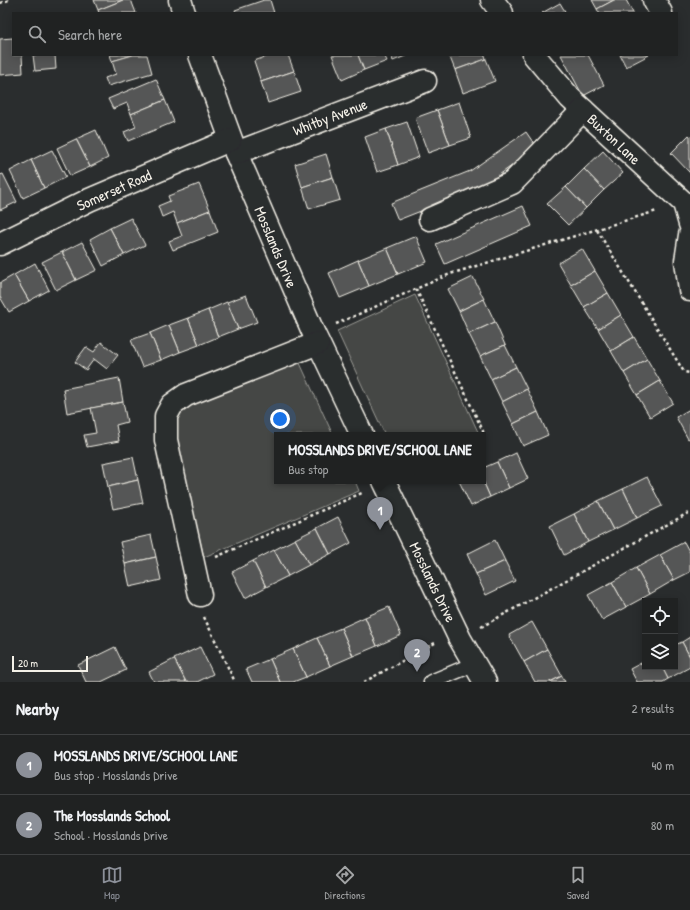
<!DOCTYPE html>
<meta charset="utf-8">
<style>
:root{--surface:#202222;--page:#2d2f2f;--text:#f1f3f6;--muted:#a2a4a5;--line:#3d3f40;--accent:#8c9099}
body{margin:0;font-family:"Patrick Hand",sans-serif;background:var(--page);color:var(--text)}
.controls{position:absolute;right:12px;bottom:12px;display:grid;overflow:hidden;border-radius:0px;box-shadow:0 2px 10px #0003}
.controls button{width:36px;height:36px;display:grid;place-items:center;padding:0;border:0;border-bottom:1px solid var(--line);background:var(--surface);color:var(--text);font:20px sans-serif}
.scale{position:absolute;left:12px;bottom:10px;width:76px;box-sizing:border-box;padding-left:4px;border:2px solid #f4f1e8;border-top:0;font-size:11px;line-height:14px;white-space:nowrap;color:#f4f1e8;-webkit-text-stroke:3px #2a2d2e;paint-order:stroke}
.you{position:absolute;left:280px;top:419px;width:14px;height:14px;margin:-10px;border:3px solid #fff;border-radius:50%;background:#1a73e8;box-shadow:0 0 0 6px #1a73e833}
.badge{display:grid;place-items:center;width:26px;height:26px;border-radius:50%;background:var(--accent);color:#fff;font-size:13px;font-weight:700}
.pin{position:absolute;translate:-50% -33px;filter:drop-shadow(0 1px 2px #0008)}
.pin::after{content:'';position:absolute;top:21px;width:14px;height:12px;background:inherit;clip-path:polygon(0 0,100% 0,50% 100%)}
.popup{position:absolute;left:274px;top:432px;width:212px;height:52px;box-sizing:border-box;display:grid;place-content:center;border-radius:0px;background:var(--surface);filter:drop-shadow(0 1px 3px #0005);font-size:13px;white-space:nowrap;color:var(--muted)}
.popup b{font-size:15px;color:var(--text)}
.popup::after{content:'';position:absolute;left:50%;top:100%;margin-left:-8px;border:8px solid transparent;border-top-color:var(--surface)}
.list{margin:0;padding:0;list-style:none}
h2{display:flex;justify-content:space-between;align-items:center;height:52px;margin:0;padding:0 16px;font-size:17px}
h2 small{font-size:13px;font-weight:400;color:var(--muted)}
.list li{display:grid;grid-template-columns:26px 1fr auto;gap:12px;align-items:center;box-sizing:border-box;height:60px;padding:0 16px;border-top:1px solid var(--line)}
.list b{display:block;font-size:15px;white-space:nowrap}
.list p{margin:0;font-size:13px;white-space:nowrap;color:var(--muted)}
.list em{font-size:13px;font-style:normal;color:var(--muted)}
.icon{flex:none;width:22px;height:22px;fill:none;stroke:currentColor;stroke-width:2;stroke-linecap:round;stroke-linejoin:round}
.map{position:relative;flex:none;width:690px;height:682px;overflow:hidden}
.search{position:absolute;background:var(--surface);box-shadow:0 2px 10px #0003;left:12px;right:12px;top:12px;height:44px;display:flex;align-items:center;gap:10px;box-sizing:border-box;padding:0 14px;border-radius:0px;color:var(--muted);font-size:15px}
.sheet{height:172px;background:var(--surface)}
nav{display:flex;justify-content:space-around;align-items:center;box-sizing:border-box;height:56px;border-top:1px solid var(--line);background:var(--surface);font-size:11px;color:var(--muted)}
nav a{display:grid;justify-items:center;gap:2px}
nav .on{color:var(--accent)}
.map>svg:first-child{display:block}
.green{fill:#444645;stroke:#9c9c96}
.building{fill:#555756;stroke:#f4f1e8}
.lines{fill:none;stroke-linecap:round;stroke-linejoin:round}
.lane-casing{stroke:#f4f1e8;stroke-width:17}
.street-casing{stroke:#f4f1e8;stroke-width:25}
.path{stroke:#f4f1e8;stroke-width:2.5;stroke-dasharray:3 3;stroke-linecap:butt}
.lane{stroke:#2a2d2e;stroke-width:14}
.street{stroke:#2a2d2e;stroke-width:22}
.labels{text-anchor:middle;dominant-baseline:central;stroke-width:3;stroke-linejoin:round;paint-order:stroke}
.street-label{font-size:15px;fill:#f4f1e8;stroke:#2a2d2e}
</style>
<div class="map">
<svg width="690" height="682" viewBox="0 0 690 682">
<rect width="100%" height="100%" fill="#2a2d2e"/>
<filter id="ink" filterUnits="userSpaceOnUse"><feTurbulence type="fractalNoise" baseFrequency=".025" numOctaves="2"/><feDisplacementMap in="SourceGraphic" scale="8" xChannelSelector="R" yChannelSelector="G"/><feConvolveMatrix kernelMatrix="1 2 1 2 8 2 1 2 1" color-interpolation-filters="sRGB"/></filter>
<g filter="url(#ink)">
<g class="green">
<path d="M415 295 479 434 476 435H385L337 331Z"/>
<path d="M299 361 333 435H277V481H355L359 491 204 557 175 441 178 416 188 406Z"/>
</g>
<g class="building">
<path d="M94 0H123L98 10Z"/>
<path d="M123 0H131L136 13H99L98 10Z"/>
<path d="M264 0H270L274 13H236L235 10Z"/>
<path d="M592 0H614L597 9Z"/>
<path d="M614 0H626L633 13H599L597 9Z"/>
<path d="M560 3 566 13H542Z"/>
<path d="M13 38V55H22L23 73 0 75V39Z"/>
<path d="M33 55H55L56 69 35 71Z"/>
<path d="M110 55H133L112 61Z"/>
<path d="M133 55H147L152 73 108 86 105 78 116 74 112 61Z"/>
<path d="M271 55H288L294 71 261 82 254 61Z"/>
<path d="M332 55H358L364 70 342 80Z"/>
<path d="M358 55H384L387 61 364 70Z"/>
<path d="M391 55H408L393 61Z"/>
<path d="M449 55H485L486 59 455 70Z"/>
<path d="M561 55H588L604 85 583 96Z"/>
<path d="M620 55H649L626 67Z"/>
<path d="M486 59 495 81 463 93 455 70Z"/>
<path d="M294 71 301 92 268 103 261 82Z"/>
<path d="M156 79 165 100 131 114 127 103 113 109 108 99Z"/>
<path d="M165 100 174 122 128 141 124 132 136 127 131 114Z"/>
<path d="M459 102 471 138 450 145 437 110Z"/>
<path d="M437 110 450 145 428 153 415 118Z"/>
<path d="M407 122 419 157 398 165 386 129Z"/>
<path d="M386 129 398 165 377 172 365 137Z"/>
<path d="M96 130 108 158 90 167 76 139Z"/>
<path d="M526 132 537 148 482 187 398 220 391 203 470 171Z"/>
<path d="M689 135 690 136V173L671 153Z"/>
<path d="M76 139 90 167 70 176 57 148Z"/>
<path d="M52 150 66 177 44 188 31 160Z"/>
<path d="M603 151 623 173 604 190 584 169Z"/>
<path d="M326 154 333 177 302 187 295 164Z"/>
<path d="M31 160 44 188 23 198 10 171Z"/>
<path d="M584 169 604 190 586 208 566 187Z"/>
<path d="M3 174 17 202 0 210V175Z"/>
<path d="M333 177 340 200 309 209 302 187Z"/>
<path d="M199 184 210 210 177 223 173 212 162 217 158 206 170 201 168 196Z"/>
<path d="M566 187 586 208 568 225 547 204Z"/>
<path d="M523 206 532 226 445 264 436 244Z"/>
<path d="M210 210 218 232 173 250 169 241 182 236 177 223Z"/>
<path d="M131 218 145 245 124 255 110 228Z"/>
<path d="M110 228 124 255 103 266 90 239Z"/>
<path d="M416 236 427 262 398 274 387 248Z"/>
<path d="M82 242 97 270 76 280 62 252Z"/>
<path d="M387 248 398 274 369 286 358 260Z"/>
<path d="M582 249 595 271 571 285 558 263Z"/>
<path d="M62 252 76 280 56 290 42 262Z"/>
<path d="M358 260 369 286 340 298 329 273Z"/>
<path d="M35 263 49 290 29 301 14 275Z"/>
<path d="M595 271 608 293 584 307 571 285Z"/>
<path d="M14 275 29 301 9 312 0 297V283Z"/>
<path d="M473 277 484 299 459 311 448 289Z"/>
<path d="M608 293 621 315 598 329 584 307Z"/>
<path d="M246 295 257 322 238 329 227 302Z"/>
<path d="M484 299 495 322 469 334 459 311Z"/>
<path d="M227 302 238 329 218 337 208 310Z"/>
<path d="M208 310 218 337 199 345 188 318Z"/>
<path d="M621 315 634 337 611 351 598 329Z"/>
<path d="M188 318 199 345 180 352 169 325Z"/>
<path d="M495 322 505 345 480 356 469 334Z"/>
<path d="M169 325 180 352 161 360 150 333Z"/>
<path d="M150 333 161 360 142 367 131 340Z"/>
<path d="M634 337 647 359 624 373 611 351Z"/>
<path d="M101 342 118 355 107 369 94 359 86 370 75 362 86 347 94 352Z"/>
<path d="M505 345 516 367 491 379 480 356Z"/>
<path d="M647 359 660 381 637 395 624 373Z"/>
<path d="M516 367 527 389 502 402 491 379Z"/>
<path d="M119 378 123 402 67 413 63 389Z"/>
<path d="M660 381 673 403 650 417 637 395Z"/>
<path d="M527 389 538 412 513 424 502 402Z"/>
<path d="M123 402 127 422 116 425 119 441 87 447 84 435 96 433 91 408Z"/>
<path d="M690 409V438L688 439 676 417Z"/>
<path d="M538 412 548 435 523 446 513 424Z"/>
<path d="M516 453 528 479 509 488 497 462Z"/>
<path d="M133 457 138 480 108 487 103 463Z"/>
<path d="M497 462 509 488 490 497 483 481V468Z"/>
<path d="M647 477 662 506 637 518 623 489Z"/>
<path d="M138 480 143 503 113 509 108 487Z"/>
<path d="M459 481H483L490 497 471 506Z"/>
<path d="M623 489 637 518 613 530 598 501Z"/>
<path d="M598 501 613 530 588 542 574 514Z"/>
<path d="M574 514 588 542 564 555 550 526Z"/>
<path d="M338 517 351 543 330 554 317 528Z"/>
<path d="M317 528 330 554 309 565 295 539Z"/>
<path d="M151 535 156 557 125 564 120 542Z"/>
<path d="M295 539 309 565 288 576 274 550Z"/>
<path d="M495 540 505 561 476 574 467 554Z"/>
<path d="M684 542 690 553V572L674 580 660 555Z"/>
<path d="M274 550 288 576 266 587 253 561Z"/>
<path d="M660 555 674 580 650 594 636 568Z"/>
<path d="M156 557 161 580 130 587 125 564Z"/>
<path d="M253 561 266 587 245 598 232 572Z"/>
<path d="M505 561 515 581 486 595 476 574Z"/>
<path d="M636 568 650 594 626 607 612 582Z"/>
<path d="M612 582 626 607 602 620 588 595Z"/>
<path d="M389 607 401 635 377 646 365 617Z"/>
<path d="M365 617 377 646 353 656 341 628Z"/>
<path d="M532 622 547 649 524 662 509 635Z"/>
<path d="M341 628 353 656 330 666 317 638Z"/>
<path d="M690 637V657L682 642Z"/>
<path d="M317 638 330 666 306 677 293 649Z"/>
<path d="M682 642 690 657V667L668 679 662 667H675V645Z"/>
<path d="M115 647 126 670 101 682H86L78 665Z"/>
<path d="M200 647 213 674 197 682H186L174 659Z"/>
<path d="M293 649 306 677 293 682H280L270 659Z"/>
<path d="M547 649 562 676 550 682H535L524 662Z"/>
<path d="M174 659 186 682H154L149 672Z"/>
<path d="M270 659 280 682H252L246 669Z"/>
<path d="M645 661V667H662L668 679 663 682H637L630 669Z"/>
<path d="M562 676 565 682H550Z"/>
</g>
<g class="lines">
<g class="lane-casing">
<path id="lane" d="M431 682 474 664"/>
</g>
<g class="street-casing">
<g id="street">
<path d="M180 0 184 13"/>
<path d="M492 0 502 13"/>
<path d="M654 0 661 13"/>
<path d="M200 55 236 153 314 334 362 435"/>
<path d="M534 55 570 98 684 203 690 224"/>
<path d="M236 153 425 81"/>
<path d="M430 219 512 183 583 110"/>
<path d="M690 235 686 261 690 290"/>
<path d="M0 244 89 200 230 140"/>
<path d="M384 481 460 639 485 682"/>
<path d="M200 595 166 440V416L172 405 186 395 318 343"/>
</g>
</g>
<g class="path">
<path d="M0 3 9 0"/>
<path d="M597 230 684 372 690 373"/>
<path d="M416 289 483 431V435"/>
<path d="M336 324 450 274 657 211"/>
<path d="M216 557 364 492"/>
<path d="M204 617 235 682"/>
<path d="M481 627 690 512"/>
<path d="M364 682 435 643"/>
</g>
<use href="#lane" class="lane"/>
<use href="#street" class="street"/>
</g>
</g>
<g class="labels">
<g class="street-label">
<text transform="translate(330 117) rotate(-21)">Whitby Avenue</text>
<text transform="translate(614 139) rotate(43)">Buxton Lane</text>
<text transform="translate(114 190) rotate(-24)">Somerset Road</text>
<text transform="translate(276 247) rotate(67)">Mosslands Drive</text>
<text transform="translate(433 582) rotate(64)">Mosslands Drive</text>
</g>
</g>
</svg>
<div class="controls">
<button><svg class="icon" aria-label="locate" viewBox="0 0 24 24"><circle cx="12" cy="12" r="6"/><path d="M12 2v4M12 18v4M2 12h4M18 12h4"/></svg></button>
<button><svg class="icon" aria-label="layers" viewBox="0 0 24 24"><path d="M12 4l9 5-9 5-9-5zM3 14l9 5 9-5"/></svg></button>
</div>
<div class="scale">20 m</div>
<div class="you"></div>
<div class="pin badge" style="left:380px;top:530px">1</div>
<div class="popup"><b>MOSSLANDS DRIVE/SCHOOL LANE</b>Bus stop</div>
<div class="pin badge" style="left:417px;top:672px">2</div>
<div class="search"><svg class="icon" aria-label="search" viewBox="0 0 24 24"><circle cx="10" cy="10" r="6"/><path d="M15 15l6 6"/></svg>Search here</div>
</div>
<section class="sheet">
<h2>Nearby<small>2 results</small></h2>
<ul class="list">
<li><span class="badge">1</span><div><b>MOSSLANDS DRIVE/SCHOOL LANE</b><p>Bus stop · Mosslands Drive</p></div><em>40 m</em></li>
<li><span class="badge">2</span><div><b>The Mosslands School</b><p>School · Mosslands Drive</p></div><em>80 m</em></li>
</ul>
</section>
<nav>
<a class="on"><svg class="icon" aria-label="map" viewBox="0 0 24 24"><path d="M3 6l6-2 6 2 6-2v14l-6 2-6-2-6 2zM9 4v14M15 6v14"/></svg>Map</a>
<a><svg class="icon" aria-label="directions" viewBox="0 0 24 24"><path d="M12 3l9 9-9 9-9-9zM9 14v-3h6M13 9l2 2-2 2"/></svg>Directions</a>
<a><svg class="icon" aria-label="saved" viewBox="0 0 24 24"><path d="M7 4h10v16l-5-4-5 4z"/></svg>Saved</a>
</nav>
